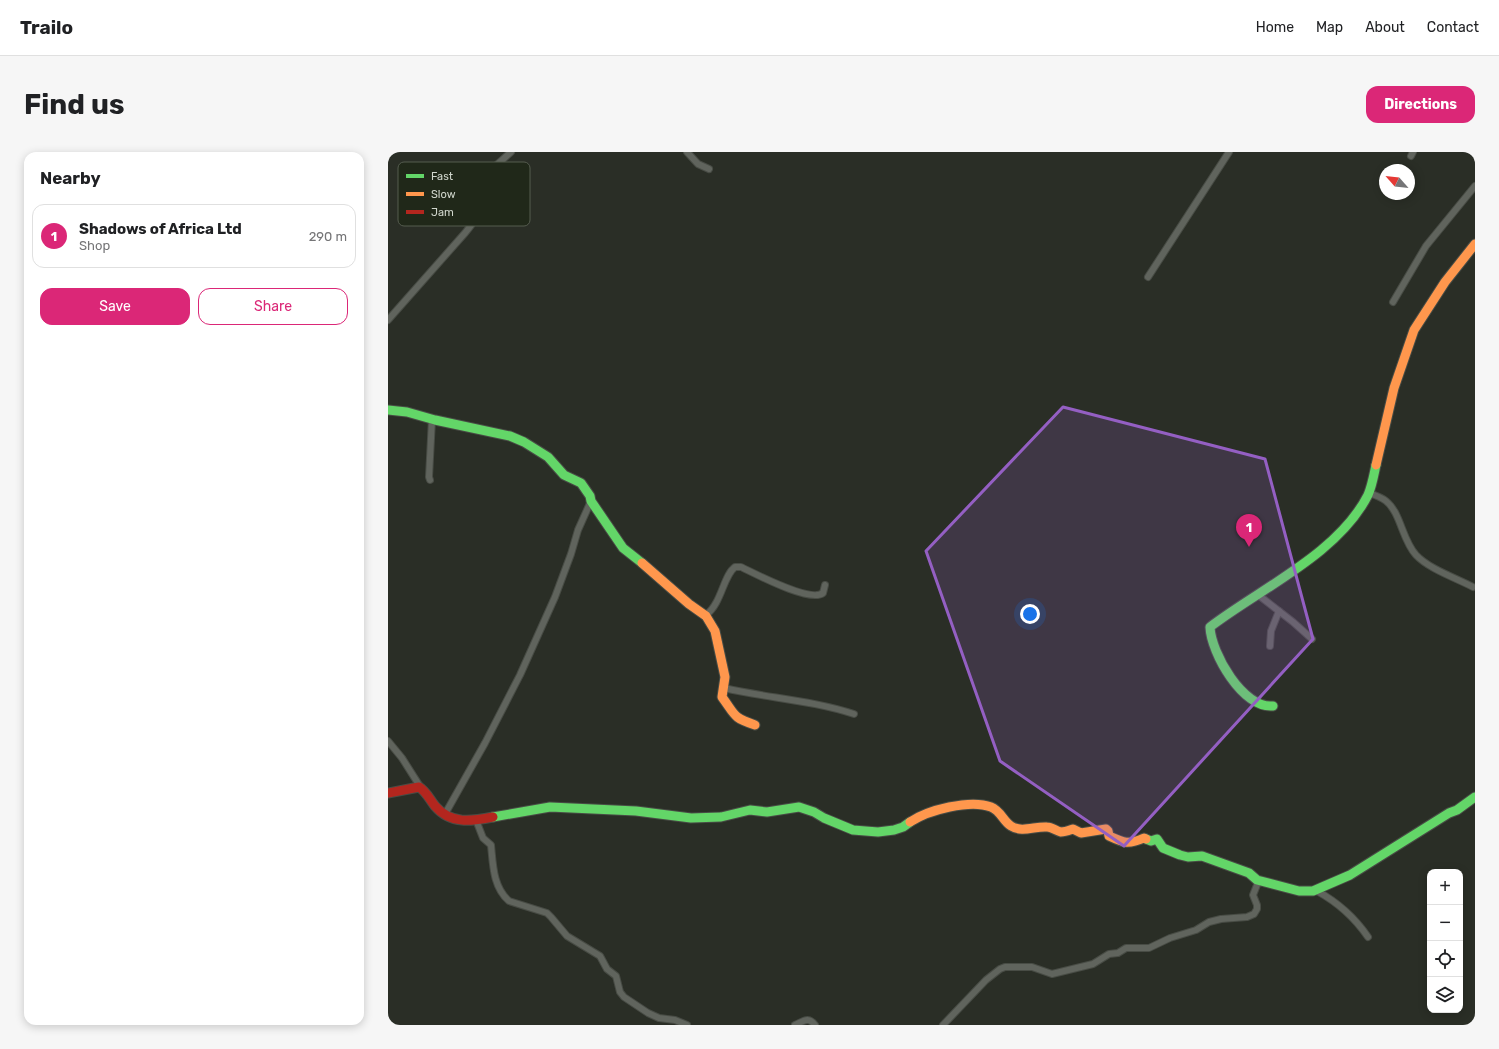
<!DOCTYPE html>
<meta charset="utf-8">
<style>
:root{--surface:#fff;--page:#f6f6f6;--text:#202124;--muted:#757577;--line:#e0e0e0;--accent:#db2777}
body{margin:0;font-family:Rubik,sans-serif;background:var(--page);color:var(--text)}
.controls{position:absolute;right:12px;bottom:12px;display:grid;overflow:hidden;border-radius:8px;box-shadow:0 2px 10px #0003}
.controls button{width:36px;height:36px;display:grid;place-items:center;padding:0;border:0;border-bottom:1px solid var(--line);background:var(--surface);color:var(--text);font:20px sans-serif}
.compass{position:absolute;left:991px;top:12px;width:36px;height:36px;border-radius:50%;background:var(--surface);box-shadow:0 2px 10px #0003;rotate:297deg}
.you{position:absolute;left:642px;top:462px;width:14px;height:14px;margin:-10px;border:3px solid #fff;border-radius:50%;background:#1a73e8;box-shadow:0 0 0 6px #1a73e833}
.badge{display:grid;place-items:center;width:26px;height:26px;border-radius:50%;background:var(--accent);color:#fff;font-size:13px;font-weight:700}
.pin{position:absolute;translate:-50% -33px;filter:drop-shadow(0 1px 2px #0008)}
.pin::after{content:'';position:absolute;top:21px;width:14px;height:12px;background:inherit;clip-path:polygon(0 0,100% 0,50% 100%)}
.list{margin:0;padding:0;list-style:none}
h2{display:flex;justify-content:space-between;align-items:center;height:52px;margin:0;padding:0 16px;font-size:17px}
h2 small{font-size:13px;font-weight:400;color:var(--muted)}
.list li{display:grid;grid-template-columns:26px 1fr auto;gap:12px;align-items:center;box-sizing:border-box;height:64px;margin:0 8px 8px;padding:0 8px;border:1px solid var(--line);border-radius:12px}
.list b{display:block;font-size:15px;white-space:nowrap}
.list p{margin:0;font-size:13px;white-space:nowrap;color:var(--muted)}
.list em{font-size:13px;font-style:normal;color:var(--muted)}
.actions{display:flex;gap:8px;padding:12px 16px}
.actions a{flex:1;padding:9px 0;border:1px solid var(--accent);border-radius:12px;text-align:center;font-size:14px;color:var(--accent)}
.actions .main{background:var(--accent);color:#fff}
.icon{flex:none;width:22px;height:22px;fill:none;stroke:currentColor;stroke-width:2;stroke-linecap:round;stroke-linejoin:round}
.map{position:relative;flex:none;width:1087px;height:873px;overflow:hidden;border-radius:12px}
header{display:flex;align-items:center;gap:24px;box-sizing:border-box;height:56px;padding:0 20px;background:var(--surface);border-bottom:1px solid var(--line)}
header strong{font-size:19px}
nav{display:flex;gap:22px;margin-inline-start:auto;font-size:14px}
.intro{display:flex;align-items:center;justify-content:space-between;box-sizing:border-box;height:96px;padding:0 24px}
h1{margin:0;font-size:28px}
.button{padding:10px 18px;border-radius:12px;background:var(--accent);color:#fff;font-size:14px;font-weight:700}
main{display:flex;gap:24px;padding:0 24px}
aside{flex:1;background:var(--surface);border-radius:12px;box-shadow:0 2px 10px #0003}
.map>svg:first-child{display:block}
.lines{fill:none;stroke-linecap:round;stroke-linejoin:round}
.street-casing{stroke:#484c45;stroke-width:8}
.fast-casing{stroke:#484c45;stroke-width:11}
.slow-casing{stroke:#484c45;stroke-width:11}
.jam-casing{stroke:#484c45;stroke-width:11}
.street{stroke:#60645d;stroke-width:6}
.fast{stroke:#63d668;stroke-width:9}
.slow{stroke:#ff974d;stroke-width:9}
.jam{stroke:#b3261e;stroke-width:9}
.marked{fill:#945fc3;fill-opacity:0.2;stroke:#945fc3;stroke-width:3;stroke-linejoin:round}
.key{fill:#202819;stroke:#555c4f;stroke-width:1}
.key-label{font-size:11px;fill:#d0d6cc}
</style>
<header>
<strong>Trailo</strong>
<nav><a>Home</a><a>Map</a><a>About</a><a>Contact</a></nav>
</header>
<div class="intro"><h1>Find us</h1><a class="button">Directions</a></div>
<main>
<aside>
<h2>Nearby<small></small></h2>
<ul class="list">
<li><span class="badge">1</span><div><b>Shadows of Africa Ltd</b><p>Shop</p></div><em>290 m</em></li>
</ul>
<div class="actions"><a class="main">Save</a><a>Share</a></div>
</aside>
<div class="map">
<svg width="1087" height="873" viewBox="0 0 1087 873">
<rect width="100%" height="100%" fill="#2a2e26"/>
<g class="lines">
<g class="street-casing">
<g id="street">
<path d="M299 0 310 12 321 17"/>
<path d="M1023 4 1025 0"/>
<path d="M760 125 841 0"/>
<path d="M1005 150 1038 94 1087 34"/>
<path d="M0 168 77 81C82 75 90 66 88 57 86 49 76 46 82 37L123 0"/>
<path d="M42 328 41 325 44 267"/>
<path d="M981 341C987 343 993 345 998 349 1013 361 1014 388 1028 403 1041 417 1068 426 1085 435"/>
<path d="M869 442 905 470 924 487"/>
<path d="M318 463C334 451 335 424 347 415H353C368 422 422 451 435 441L437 433"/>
<path d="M882 494 883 479 891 459"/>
<path d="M336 536C379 546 423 548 466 562"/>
<path d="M0 589 14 606 33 636"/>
<path d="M57 662 97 591 132 523 167 445 183 402 190 378 203 349"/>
<path d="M88 668 95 686 103 693C105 713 105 735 121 749L159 761 163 765 179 784 212 804 219 817 228 824 232 840 236 845 260 861 271 866 287 868 299 873"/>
<path d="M929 739C949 750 967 766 980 785"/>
<path d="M407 873C416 869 420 864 427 873"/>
<path d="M555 873 598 828 612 817 617 815H644L664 822 705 812 721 802 730 801 738 796H761L782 786 808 778 821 770 833 767 859 765 866 762 869 757V753L865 743 871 728"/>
</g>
</g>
<g class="fast-casing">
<g id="fast">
<path d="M0 258 19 260 47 268 122 284 136 290 160 305 176 323 193 331 202 344 203 349 235 396 254 411"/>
<path d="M885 554C855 557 823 501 822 475 873 436 950 402 980 343 984 334 986 322 988 313"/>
<path d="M105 665 162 655 248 659 303 666 333 665 362 658 379 660 411 655 426 660 436 666 465 678 490 680 506 678 515 675 522 670"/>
<path d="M758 687 763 689 769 687 775 696 792 703 800 705 814 704 861 721 869 728 911 739H925L962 723 1061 661 1069 658 1087 645"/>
</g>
</g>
<g class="slow-casing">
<g id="slow">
<path d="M988 313 1006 236 1026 178 1057 130 1087 92"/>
<path d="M254 411 301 452 318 464 327 479 337 525 334 545C348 564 344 565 367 573"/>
<path d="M522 670C540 658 582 647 603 655 613 659 615 669 623 674 634 681 647 674 659 675 664 675 668 679 673 680 677 680 682 678 685 677L693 681 718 677 720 679 721 684C736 691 740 693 756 686L758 687"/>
</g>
</g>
<g class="jam-casing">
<path id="jam" d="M0 641 31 635C38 639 42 648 47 654 63 673 84 669 105 665"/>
</g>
<use href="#street" class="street"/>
<use href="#fast" class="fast"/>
<use href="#slow" class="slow"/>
<use href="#jam" class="jam"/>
</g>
<path class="marked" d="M675 255 877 307 925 487 736 694 612 609 538 399Z"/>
<rect x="10" y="10" width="132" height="64" rx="6" class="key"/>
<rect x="18" y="22" width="18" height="4" fill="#63d668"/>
<rect x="18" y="40" width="18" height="4" fill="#ff974d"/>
<rect x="18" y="58" width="18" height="4" fill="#b3261e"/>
<g class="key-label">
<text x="43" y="28">Fast</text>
<text x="43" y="46">Slow</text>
<text x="43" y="64">Jam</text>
</g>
</svg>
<div class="controls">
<button>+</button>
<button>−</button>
<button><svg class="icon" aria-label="locate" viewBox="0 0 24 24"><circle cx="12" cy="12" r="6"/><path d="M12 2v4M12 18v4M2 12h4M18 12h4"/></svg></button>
<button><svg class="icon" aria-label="layers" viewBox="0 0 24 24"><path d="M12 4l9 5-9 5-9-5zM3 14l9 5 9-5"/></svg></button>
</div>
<svg class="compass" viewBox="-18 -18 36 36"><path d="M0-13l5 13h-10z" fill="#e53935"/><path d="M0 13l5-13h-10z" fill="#757577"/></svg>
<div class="you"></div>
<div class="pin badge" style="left:861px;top:395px">1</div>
</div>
</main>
